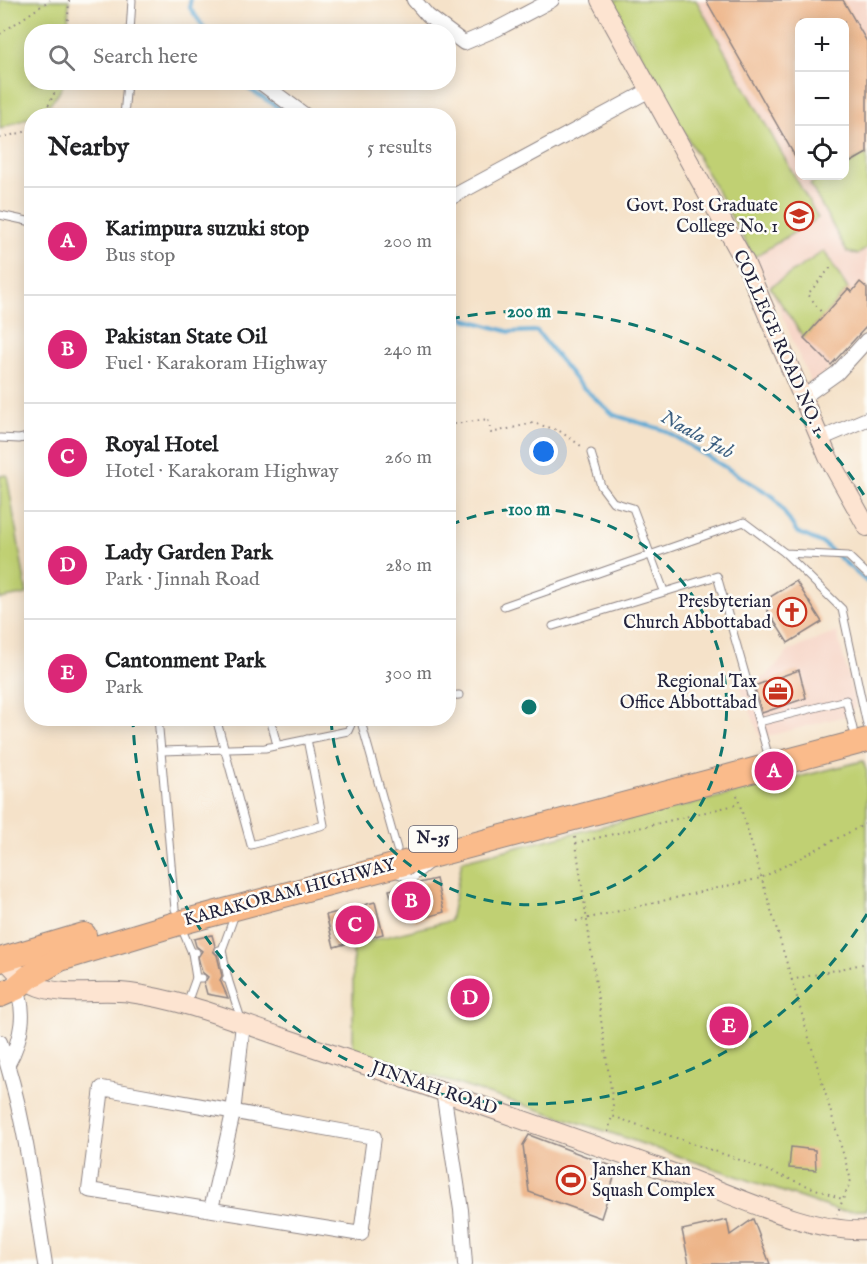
<!DOCTYPE html>
<meta charset="utf-8">
<style>
:root{--surface:#fff;--page:#f2f2f2;--text:#202124;--muted:#757577;--line:#e0e0e0;--accent:#db2777}
body{margin:0;font-family:"IM FELL English",serif;background:var(--page);color:var(--text)}
.controls{position:absolute;right:18px;top:18px;display:grid;overflow:hidden;border-radius:12px;box-shadow:0 3px 15px #0003}
.controls button{width:54px;height:54px;display:grid;place-items:center;padding:0;border:0;border-bottom:2px solid var(--line);background:var(--surface);color:var(--text);font:30px sans-serif}
.you{position:absolute;left:544px;top:452px;width:21px;height:21px;margin:-15px;border:4px solid #fff;border-radius:50%;background:#1a73e8;box-shadow:0 0 0 9px #1a73e833}
.badge{display:grid;place-items:center;width:39px;height:39px;border-radius:50%;background:var(--accent);color:#fff;font-size:20px;font-weight:700}
.pin{position:absolute;translate:-50% -50%;border:3px solid #fff;box-shadow:0 2px 6px #0006}
.list{margin:0;padding:0;list-style:none}
h2{display:flex;justify-content:space-between;align-items:center;height:78px;margin:0;padding:0 24px;font-size:26px}
h2 small{font-size:20px;font-weight:400;color:var(--muted)}
.list li{display:grid;grid-template-columns:39px 1fr auto;gap:18px;align-items:center;box-sizing:border-box;height:108px;padding:0 24px;border-top:2px solid var(--line)}
.list b{display:block;font-size:22px;white-space:nowrap}
.list p{margin:0;font-size:20px;white-space:nowrap;color:var(--muted)}
.list em{font-size:20px;font-style:normal;color:var(--muted)}
.icon{flex:none;width:33px;height:33px;fill:none;stroke:currentColor;stroke-width:2;stroke-linecap:round;stroke-linejoin:round}
.map{position:relative;flex:none;width:867px;height:1264px;overflow:hidden}
.search{position:absolute;background:var(--surface);box-shadow:0 3px 15px #0003;left:24px;top:24px;width:432px;height:66px;display:flex;align-items:center;gap:15px;box-sizing:border-box;padding:0 21px;border-radius:24px;color:var(--muted);font-size:22px}
.panel{position:absolute;background:var(--surface);box-shadow:0 3px 15px #0003;left:24px;top:108px;width:432px;height:618px;border-radius:24px}
.map>svg:first-child{display:block}
.built{fill:#f6d2c3;fill-rule:evenodd}
.green{fill:#c0d073;stroke:#717957;stroke-width:1.5}
.lines{fill:none;stroke-linecap:round;stroke-linejoin:round}
.stream{stroke:#5ba9d4;stroke-width:4}
.building{fill:#edb487}
.lane-casing{stroke:#8c8282;stroke-width:9}
.street-casing{stroke:#8c8282;stroke-width:16}
.secondary-casing{stroke:#8c8282;stroke-width:20}
.highway-casing{stroke:#8c8282;stroke-width:26}
.path{stroke:#8c8282;stroke-width:2;stroke-dasharray:1.5 4.5;stroke-linecap:butt}
.lane{stroke:#fff;stroke-width:7}
.street{stroke:#fff;stroke-width:14}
.secondary{stroke:#fde4d1;stroke-width:18}
.highway{stroke:#fabb8b;stroke-width:24}
.ring{fill:none;stroke:#0f766e;stroke-width:3;stroke-dasharray:10 8}
.labels{text-anchor:middle;dominant-baseline:central;stroke-width:5;stroke-linejoin:round;paint-order:stroke}
.shield{fill:#fdfcf7;stroke:#646373;stroke-width:1.5}
.shield-label{font-size:16px;font-weight:bold;fill:#22223b}
.poi-label{font-size:18px;fill:#22223b;stroke:#fdfcf7;text-anchor:end}
.street-label{font-size:18px;fill:#22223b;stroke:#fdfcf7}
.water-label{font-size:20px;font-style:italic;fill:#3c5f80;stroke:#fdfcf7}
.centre{fill:#0f766e;stroke:#fdfcf7;stroke-width:3}
.ring-label{font-size:18px;text-anchor:middle;font-weight:bold;fill:#0f766e;stroke:#fdfcf7;stroke-width:5;stroke-linejoin:round;paint-order:stroke}
</style>
<div class="map">
<svg width="867" height="1264" viewBox="0 0 867 1264">
<rect width="100%" height="100%" fill="#fdfcf7"/>
<filter id="ink" filterUnits="userSpaceOnUse"><feTurbulence type="fractalNoise" baseFrequency=".0167" numOctaves="2"/><feDisplacementMap in="SourceGraphic" scale="12" xChannelSelector="R" yChannelSelector="G"/><feConvolveMatrix kernelMatrix="1 2 1 2 8 2 1 2 1" color-interpolation-filters="sRGB"/></filter>
<filter id="wash" filterUnits="userSpaceOnUse"><feTurbulence type="fractalNoise" baseFrequency=".008" numOctaves="4" result="noise"/><feDisplacementMap in="SourceGraphic" scale="24" xChannelSelector="R" yChannelSelector="G"/><feGaussianBlur stdDeviation="1.35" result="paint"/><feColorMatrix in="noise" values="0 0 0 0 0 0 0 0 0 0 0 0 0 0 0 0 0 1.4 0 .05"/><feComposite in="paint" operator="in"/></filter>
<g filter="url(#wash)">
<rect width="100%" height="100%" fill="#f5e2c9"/>
<g class="built">
<path d="M611 0H867V326L812 386 770 287ZM800 22H844V176H800Z"/>
<path d="M837 632 856 706 845 716 761 738 740 686 766 676 790 650Z"/>
</g>
<g class="green">
<path d="M0 0H69L68 31 32 32V82L64 83C51 112 27 119 0 129Z"/>
<path d="M614 0H696L818 218 754 257 611 1Z"/>
<path d="M867 153V247C860 255 857 255 847 252L810 184 826 176H844L845 166Z"/>
<path d="M824 251 848 289 804 338 770 287Z"/>
<path d="M7 475 27 594 0 599V476Z"/>
<path d="M863 761 867 772V1210L839 1211 605 1131 353 1051V945L450 921 462 861Z"/>
</g>
<g class="lines">
<g class="stream">
<path d="M190 0V8L207 32"/>
<path d="M245 82 249 89 292 116"/>
<path d="M448 299 465 319 510 332 537 331 579 384 614 415 664 430 774 497 797 532 824 544 867 582"/>
</g>
</g>
<g id="blocks">
<g class="building">
<path d="M706 0H843L867 42V153L844 166V22H800V165Z"/>
<path d="M860 282 867 288V326L831 365 804 338 848 289 852 292Z"/>
<path d="M796 581 822 622 788 643 762 602Z"/>
<path d="M799 670 806 698 762 713 754 686Z"/>
<path d="M436 879 444 912 414 921 408 901 393 904 389 890Z"/>
<path d="M375 902 383 934 334 947 326 915Z"/>
<path d="M212 935 215 946 213 951 217 955 222 976 220 980 228 998 207 994 204 983 208 977 202 972 198 957 202 951 196 946 194 939Z"/>
<path d="M529 1135 617 1168 601 1218 529 1192 523 1145Z"/>
<path d="M791 1147 815 1150 816 1170 789 1168Z"/>
<path d="M753 1219 770 1264H689L682 1230 727 1220 730 1235Z"/>
</g>
</g>
</g>
<g filter="url(#ink)">
<use href="#blocks" fill-opacity="0" stroke="#8c8282" stroke-width="1.5"/>
<g class="lines">
<g class="lane-casing">
<g id="lane">
<path d="M130 32 132 0"/>
<path d="M124 116 127 82"/>
<path d="M0 215 32 222"/>
<path d="M0 438 19 439 32 436"/>
<path d="M591 453 601 486 613 502 633 508 664 591"/>
<path d="M785 553 842 609 867 725"/>
<path d="M504 606 744 522 785 553 848 556 867 574"/>
<path d="M553 626 717 576 767 751"/>
<path d="M448 696 459 695"/>
<path d="M158 718 175 909"/>
<path d="M216 718 251 845 324 825 307 739"/>
<path d="M270 718 277 745"/>
<path d="M360 718 397 849"/>
<path d="M759 722 846 700 853 729"/>
<path d="M161 751 265 748 348 731 354 718"/>
<path d="M395 873 412 879 429 865"/>
<path d="M181 927 192 953"/>
<path d="M219 950H222L228 979H226"/>
<path d="M222 950 235 914"/>
<path d="M196 952 192 953 196 978H202"/>
<path d="M228 979 241 1019"/>
<path d="M187 1003 196 978"/>
</g>
</g>
<g class="street-casing">
<g id="street">
<path d="M414 0 428 16 464 43 497 29 552 0"/>
<path d="M260 82 306 116"/>
<path d="M448 199 650 90"/>
<path d="M802 398 837 373 867 340"/>
<path d="M820 439 867 419"/>
<path d="M0 1042C25 1113 33 1190 45 1264"/>
<path d="M8 1064C21 1040 29 1008 13 983"/>
<path d="M102 1088 374 1137 361 1234 89 1190Z"/>
<path d="M443 1091 461 1210 465 1264"/>
<path d="M211 1209 233 1113 243 1024"/>
</g>
</g>
<g class="secondary-casing">
<g id="secondary">
<path d="M600 0 745 262 828 457 867 527"/>
<path d="M4 958C15 970 23 981 39 987 67 997 100 989 130 993 184 1000 237 1022 288 1039 419 1083 549 1129 679 1175 733 1194 810 1234 867 1230"/>
</g>
</g>
<g class="highway-casing">
<g id="highway">
<path d="M0 960 84 935"/>
<path d="M0 995 16 988 29 977 60 959 179 923 867 740"/>
</g>
</g>
<g class="path">
<path d="M67 32 69 0"/>
<path d="M0 34 50 0"/>
<path d="M43 116 60 82"/>
<path d="M0 138 32 130"/>
<path d="M824 316 808 294 832 266"/>
<path d="M448 425 488 419 491 433 533 423 558 430 584 448"/>
<path d="M737 795 851 1180 837 1214"/>
<path d="M575 837 613 1104 612 1116"/>
<path d="M576 843 739 804"/>
<path d="M576 921 761 878 867 823"/>
<path d="M791 980 867 963"/>
<path d="M608 1132 612 1116 732 1157 842 1199"/>
</g>
<use href="#lane" class="lane"/>
<use href="#street" class="street"/>
<use href="#secondary" class="secondary"/>
<use href="#highway" class="highway"/>
</g>
</g>
<g class="ring">
<path d="M450 525A198 198 0 1 1 331 719"/>
<path d="M867 914A396 396 0 0 1 133 721M450 319A396 396 0 0 1 867 500"/>
</g>
<defs>
<g id="university-ring" transform="scale(1.5)"><circle r="9.5" fill="#fdfcf7" stroke="#c8321e" stroke-width="1.5"/><path d="M0-5L7-2L0 1L-7-2ZM-4 1L0 2.5L4 1V4Q0 6-4 4Z" fill="#c8321e"/></g>
<g id="church-ring" transform="scale(1.5)"><circle r="9.5" fill="#fdfcf7" stroke="#c8321e" stroke-width="1.5"/><path d="M-1.2-6h2.4v3.5h3.3v2.4h-3.3V6h-2.4V-.1h-3.3v-2.4h3.3Z" fill="#c8321e"/></g>
<g id="office-ring" transform="scale(1.5)"><circle r="9.5" fill="#fdfcf7" stroke="#c8321e" stroke-width="1.5"/><path d="M-6-3h4V-5.5h4V-3h4V5H-6ZM-1-4.5V-3h2v-1.5ZM-6 0V1H6V0Z" fill="#c8321e"/></g>
<g id="stadium-ring" transform="scale(1.5)"><circle r="9.5" fill="#fdfcf7" stroke="#c8321e" stroke-width="1.5"/><path d="M0-5a6.5 5 0 1 0 0 10a6.5 5 0 1 0 0-10ZM-3.5-1.8h7v3.6h-7Z" fill="#c8321e"/></g>
</defs>
<g fill-rule="evenodd">
<use href="#university-ring" x="799" y="216"/>
<use href="#church-ring" x="792" y="612"/>
<use href="#office-ring" x="778" y="692"/>
<use href="#stadium-ring" x="571" y="1180"/>
</g>
<g class="labels">
<rect class="shield" x="409" y="826" width="48" height="26" rx="4.5"/>
<g class="shield-label">
<text x="433" y="839">N-35</text>
</g>
<g class="poi-label">
<text x="778" y="206">Govt. Post Graduate<tspan x="778" dy="21">College No. 1</tspan></text>
<text x="771" y="602">Presbyterian<tspan x="771" dy="21">Church Abbottabad</tspan></text>
<text x="757" y="682">Regional Tax<tspan x="757" dy="21">Office Abbottabad</tspan></text>
<text x="592" y="1170" text-anchor="start">Jansher Khan<tspan x="592" dy="21">Squash Complex</tspan></text>
</g>
<g class="street-label">
<text transform="translate(778 342) rotate(66)">COLLEGE ROAD NO. 1</text>
<text transform="translate(290 893) rotate(-15)">KARAKORAM HIGHWAY</text>
<text transform="translate(434 1089) rotate(19)">JINNAH ROAD</text>
</g>
<g class="water-label">
<text transform="translate(697 435) rotate(29)">Naala Jub</text>
</g>
</g>
<circle cx="529" cy="707" r="9" class="centre"/>
<g class="ring-label">
<text x="529" y="317">200 m</text>
<text x="529" y="515">100 m</text>
</g>
</svg>
<div class="controls">
<button>+</button>
<button>−</button>
<button><svg class="icon" aria-label="locate" viewBox="0 0 24 24"><circle cx="12" cy="12" r="6"/><path d="M12 2v4M12 18v4M2 12h4M18 12h4"/></svg></button>
</div>
<div class="you"></div>
<div class="pin badge" style="left:774px;top:771px">A</div>
<div class="pin badge" style="left:411px;top:901px">B</div>
<div class="pin badge" style="left:355px;top:925px">C</div>
<div class="pin badge" style="left:470px;top:998px">D</div>
<div class="pin badge" style="left:729px;top:1026px">E</div>
<div class="search"><svg class="icon" aria-label="search" viewBox="0 0 24 24"><circle cx="10" cy="10" r="6"/><path d="M15 15l6 6"/></svg>Search here</div>
<section class="panel">
<h2>Nearby<small>5 results</small></h2>
<ul class="list">
<li><span class="badge">A</span><div><b>Karimpura suzuki stop</b><p>Bus stop</p></div><em>200 m</em></li>
<li><span class="badge">B</span><div><b>Pakistan State Oil</b><p>Fuel · Karakoram Highway</p></div><em>240 m</em></li>
<li><span class="badge">C</span><div><b>Royal Hotel</b><p>Hotel · Karakoram Highway</p></div><em>260 m</em></li>
<li><span class="badge">D</span><div><b>Lady Garden Park</b><p>Park · Jinnah Road</p></div><em>280 m</em></li>
<li><span class="badge">E</span><div><b>Cantonment Park</b><p>Park</p></div><em>300 m</em></li>
</ul>
</section>
</div>
